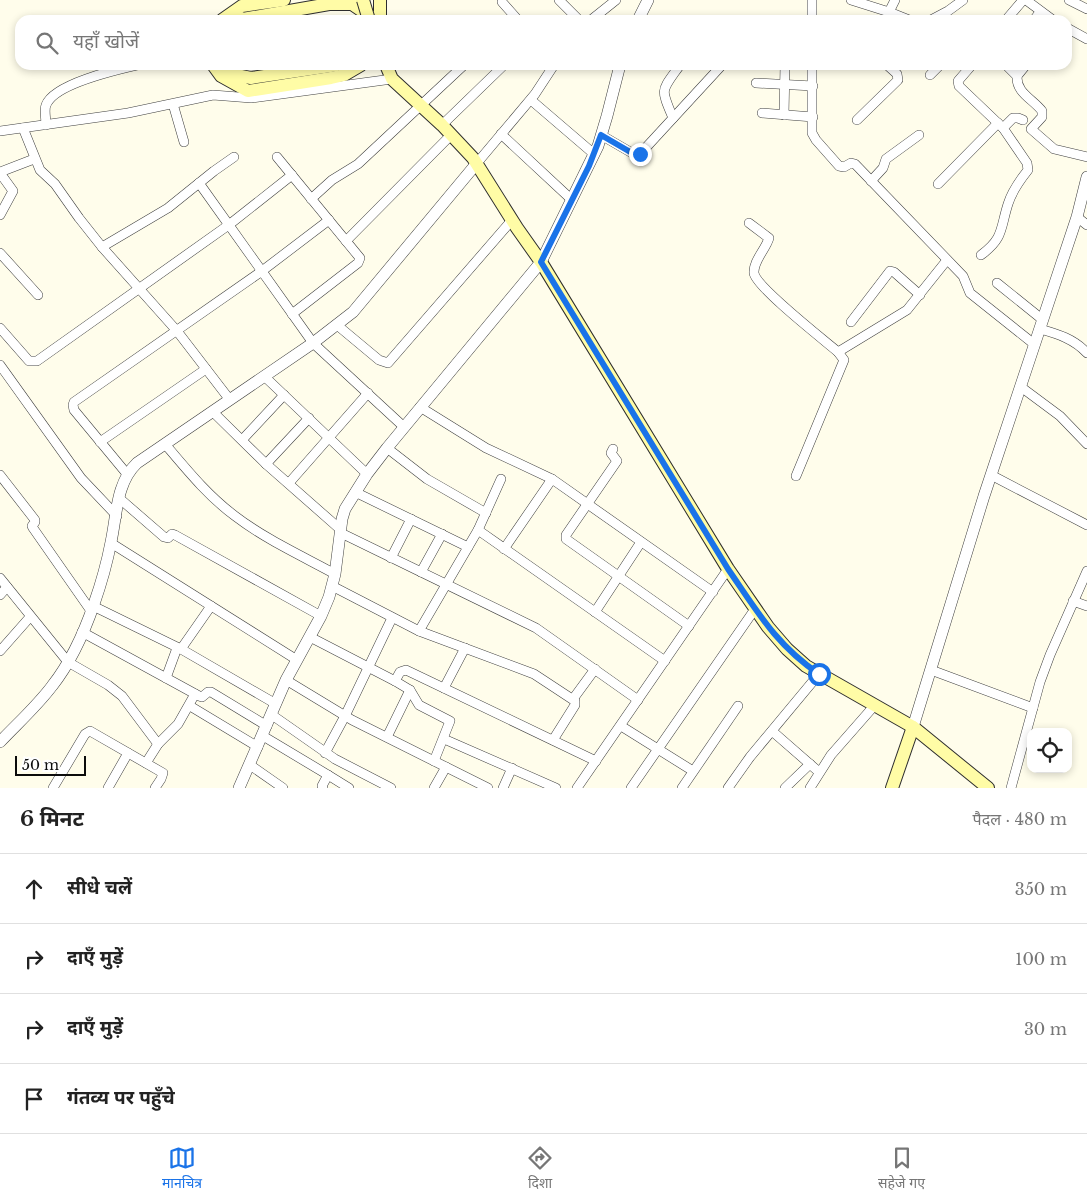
<!DOCTYPE html>
<html lang="hi">
<meta charset="utf-8">
<style>
:root{--surface:#fff;--page:#f6f6f6;--text:#222;--muted:#767676;--line:#e0e0e0;--accent:#1a73e8}
body{margin:0;font-family:"Libre Baskerville","Noto Sans Devanagari",serif;background:var(--page);color:var(--text)}
.controls{position:absolute;right:15px;bottom:15px;display:grid;overflow:hidden;border-radius:10px;box-shadow:0 2px 8px #0003}
.controls button{width:45px;height:45px;display:grid;place-items:center;padding:0;border:0;border-bottom:1px solid var(--line);background:var(--surface);color:var(--text);font:25px sans-serif}
.scale{position:absolute;left:15px;bottom:12px;width:71px;box-sizing:border-box;padding-left:5px;border:2px solid #0c0c0c;border-top:0;font-size:14px;line-height:18px;white-space:nowrap;color:#0c0c0c;-webkit-text-stroke:4px #fff;paint-order:stroke}
.stop{position:absolute;width:15px;height:15px;margin:-11px;border:4px solid #1a73e8;border-radius:50%;background:#fff}
.stop.end{background:#1a73e8;border-color:#fff;box-shadow:0 1px 5px #0008}
.list{margin:0;padding:0;list-style:none}
h2{display:flex;justify-content:space-between;align-items:center;height:65px;margin:0;padding:0 20px;font-size:21px}
h2 small{font-size:16px;font-weight:400;color:var(--muted)}
.list li{display:grid;grid-template-columns:32px 1fr auto;gap:15px;align-items:center;box-sizing:border-box;height:70px;padding:0 20px;border-top:1px solid var(--line)}
.list b{display:block;font-size:19px;white-space:nowrap}
.list em{font-size:16px;font-style:normal;color:var(--muted)}
.icon{flex:none;width:28px;height:28px;fill:none;stroke:currentColor;stroke-width:2;stroke-linecap:round;stroke-linejoin:round}
.map{position:relative;flex:none;width:1087px;height:788px;overflow:hidden}
.search{position:absolute;background:var(--surface);box-shadow:0 2px 8px #0003;left:15px;right:15px;top:15px;height:55px;display:flex;align-items:center;gap:12px;box-sizing:border-box;padding:0 18px;border-radius:15px;color:var(--muted);font-size:19px}
.sheet{height:345px;background:var(--surface)}
nav{display:flex;justify-content:space-around;align-items:center;box-sizing:border-box;height:70px;border-top:1px solid var(--line);background:var(--surface);font-size:14px;color:var(--muted)}
nav a{display:grid;justify-items:center;gap:2px}
nav .on{color:var(--accent)}
.map>svg:first-child{display:block}
.lines{fill:none;stroke-linecap:round;stroke-linejoin:round}
.minor-casing{stroke:#3f3f3f;stroke-width:10}
.tertiary-casing{stroke:#3f3f3f;stroke-width:12}
.secondary-casing{stroke:#2e2e2e;stroke-width:14}
.minor{stroke:#fff;stroke-width:9}
.tertiary{stroke:#fff;stroke-width:11}
.secondary{stroke:#fffca6;stroke-width:12}
.secondary-bridge-casing{stroke:#2e2e2e;stroke-width:14;stroke-linecap:butt}
.secondary-bridge{stroke:#fffca6;stroke-width:12}
.route{stroke:#1a73e8;stroke-width:6}
</style>
<div class="map">
<svg width="1087" height="788" viewBox="0 0 1087 788">
<rect width="100%" height="100%" fill="#fffdeb"/>
<g class="lines">
<g class="minor-casing">
<g id="minor">
<path d="M559 0 579 20"/>
<path d="M812 0V20"/>
<path d="M851 0 889 12 909 20"/>
<path d="M1026 0 1053 20"/>
<path d="M1069 0 1087 9"/>
<path d="M502 2 518 20"/>
<path d="M889 12 895 0"/>
<path d="M591 20 616 0"/>
<path d="M840 20H842"/>
<path d="M931 20 948 11 963 0"/>
<path d="M1006 20 1023 0"/>
<path d="M1034 20 1040 12"/>
<path d="M1067 28 1087 39"/>
<path d="M812 65V133L816 140 839 166 844 167 851 163 855 164 963 276 970 293 1034 344"/>
<path d="M1006 65 1017 76C1016 93 1033 99 1042 111V117L1031 129 1054 149 1087 157"/>
<path d="M971 66 958 81 959 86 1003 128"/>
<path d="M930 75 940 65"/>
<path d="M1017 76 1026 65"/>
<path d="M756 83 813 86"/>
<path d="M531 100 594 154"/>
<path d="M173 104 184 142"/>
<path d="M762 113 813 117"/>
<path d="M784 115 785 65"/>
<path d="M673 118C660 87 661 92 680 65"/>
<path d="M857 120 898 80 897 74 887 65"/>
<path d="M46 125C46 119 44 110 46 105 54 84 115 70 137 65"/>
<path d="M442 125 504 65"/>
<path d="M23 128 40 170 55 184 79 218 102 247 177 331 230 400"/>
<path d="M0 131 128 113 213 95 251 98 392 79"/>
<path d="M501 134 572 200"/>
<path d="M601 135 632 153 640 154 722 65"/>
<path d="M277 157 360 258 358 263 292 314"/>
<path d="M477 163 535 94 554 65"/>
<path d="M0 172 34 159"/>
<path d="M0 173 13 191 0 215"/>
<path d="M871 181 883 168 886 159 919 135"/>
<path d="M199 183 313 343 404 427"/>
<path d="M938 184 998 123"/>
<path d="M311 199 332 180 358 164 464 65"/>
<path d="M1077 217 1087 225"/>
<path d="M749 223 769 238C766 249 753 261 754 273 756 287 824 340 838 352L844 360 796 476"/>
<path d="M346 241 451 135"/>
<path d="M102 247 168 208 214 171 234 157"/>
<path d="M0 253 38 295"/>
<path d="M981 255C1004 238 1000 229 1008 204 1012 191 1020 180 1028 170L1027 163 1003 128 1013 118H1018L1023 120"/>
<path d="M997 283 1043 320"/>
<path d="M851 322 890 271 894 272 920 295"/>
<path d="M337 325 379 360 388 363 512 220"/>
<path d="M0 328 29 361H37L230 224 292 175"/>
<path d="M1040 329C1058 334 1074 339 1087 353"/>
<path d="M838 352 907 310 947 260"/>
<path d="M0 365 81 478 117 516"/>
<path d="M264 376 367 474"/>
<path d="M1021 387 1060 416 1087 444"/>
<path d="M420 407 486 448 552 479 713 592"/>
<path d="M213 412 266 464 341 530"/>
<path d="M242 440 284 395"/>
<path d="M100 442 206 369"/>
<path d="M165 444C187 470 208 496 235 516 265 539 302 556 335 574"/>
<path d="M387 448 427 479 486 513"/>
<path d="M613 449 611 453 617 461 566 535V539L689 626"/>
<path d="M266 464 309 418"/>
<path d="M127 474 74 410 73 405 74 402 262 271 329 220"/>
<path d="M0 475 35 520V522L32 526 33 528 91 611"/>
<path d="M991 475 1087 525"/>
<path d="M289 483 368 393"/>
<path d="M355 492 468 547"/>
<path d="M119 498 164 537 168 538 172 534 175 535 321 616"/>
<path d="M478 530 665 661"/>
<path d="M341 533 536 628 638 700"/>
<path d="M111 543 297 660"/>
<path d="M504 549 552 479"/>
<path d="M391 558 411 519"/>
<path d="M421 572 442 534"/>
<path d="M0 578 68 662 108 685 122 696 158 744"/>
<path d="M332 586 419 631 478 530 501 479"/>
<path d="M0 595 7 587"/>
<path d="M1073 601 1087 606"/>
<path d="M93 606 181 649 276 704"/>
<path d="M595 612 641 542"/>
<path d="M419 631 534 674 575 701V705L553 740"/>
<path d="M82 632 199 696 202 697 208 692H211L267 726"/>
<path d="M310 637 395 681 400 672 406 670 596 761"/>
<path d="M181 649 211 606"/>
<path d="M0 651 30 617"/>
<path d="M931 670 1033 708"/>
<path d="M166 678 177 648"/>
<path d="M286 680 352 720 488 788"/>
<path d="M395 681 410 690 419 705 450 721 434 761"/>
<path d="M444 688 465 648"/>
<path d="M573 699 595 669"/>
<path d="M190 706 258 747"/>
<path d="M272 715 335 759 391 788"/>
<path d="M621 726 693 771"/>
<path d="M772 731 819 772"/>
<path d="M263 736 328 775 322 786 323 788"/>
<path d="M387 737 410 690"/>
<path d="M444 739 556 788"/>
<path d="M325 753 345 716 392 618"/>
<path d="M146 763 158 744 178 724 195 694"/>
<path d="M250 765 283 788"/>
<path d="M328 775 349 788"/>
<path d="M53 788 85 734 90 731 163 773 161 779 155 788"/>
<path d="M108 788 128 753"/>
<path d="M434 788 446 767"/>
<path d="M503 788 512 768"/>
<path d="M577 788 728 569"/>
<path d="M631 788 755 609"/>
<path d="M682 788 738 706"/>
<path d="M728 788 750 757 819 674"/>
<path d="M785 788 810 764"/>
<path d="M810 788 831 755 874 706"/>
<path d="M1011 788 1040 682 1050 655 1087 571"/>
</g>
</g>
<g class="tertiary-casing">
<g id="tertiary">
<path d="M638 20 648 0"/>
<path d="M913 727 984 496 1077 217 1087 177"/>
<path d="M0 742C17 724 37 706 52 686 71 662 84 633 94 604 101 584 107 563 111 542 117 514 116 483 137 463L313 343 353 312 477 163"/>
<path d="M239 788 286 680 321 616 329 597 335 574 342 519 345 509 367 474 387 448 541 262 598 146 607 116 620 65"/>
</g>
</g>
<g class="secondary-casing">
<g id="secondary">
<path d="M222 20 242 6 284 0"/>
<path d="M237 20 329 4H352L371 17"/>
<path d="M380 20V0"/>
<path d="M213 65 221 76 248 91 331 78 344 75 361 65"/>
<path d="M225 65 236 75 251 78 337 65"/>
<path d="M386 65 392 79 442 125 473 158 517 228 541 262 728 569 768 627 787 649 806 666 913 727 988 788"/>
<path d="M892 788 913 727"/>
</g>
</g>
<use href="#minor" class="minor"/>
<use href="#tertiary" class="tertiary"/>
<use href="#secondary" class="secondary"/>
<g class="secondary-bridge-casing">
<path id="secondary-bridge" d="M363 0 369 20"/>
</g>
<use href="#secondary-bridge" class="secondary-bridge"/>
</g>
<g class="lines">
<path class="route" d="M640 154 632 153 601 135 589 166 541 262 728 569C757 611 776 645 819 674"/>
</g>
</svg>
<div class="controls">
<button><svg class="icon" aria-label="locate" viewBox="0 0 24 24"><circle cx="12" cy="12" r="6"/><path d="M12 2v4M12 18v4M2 12h4M18 12h4"/></svg></button>
</div>
<div class="scale">50 m</div>
<div class="stop" style="left:819px;top:674px"></div>
<div class="stop end" style="left:640px;top:154px"></div>
<div class="search"><svg class="icon" aria-label="search" viewBox="0 0 24 24"><circle cx="10" cy="10" r="6"/><path d="M15 15l6 6"/></svg>यहाँ खोजें</div>
</div>
<section class="sheet">
<h2>6 मिनट<small>पैदल · 480 m</small></h2>
<ul class="list">
<li><svg class="icon" aria-label="ahead" viewBox="0 0 24 24"><path d="M12 20V5M6 11l6-6 6 6"/></svg><div><b>सीधे चलें</b></div><em>350 m</em></li>
<li><svg class="icon" aria-label="right" viewBox="0 0 24 24"><path d="M7 20v-9h11M14 6l5 5-5 5"/></svg><div><b>दाएँ मुड़ें</b></div><em>100 m</em></li>
<li><svg class="icon" aria-label="right" viewBox="0 0 24 24"><path d="M7 20v-9h11M14 6l5 5-5 5"/></svg><div><b>दाएँ मुड़ें</b></div><em>30 m</em></li>
<li><svg class="icon" aria-label="arrive" viewBox="0 0 24 24"><path d="M6 21V4h12l-3 4 3 4H6"/></svg><div><b>गंतव्य पर पहुँचे</b></div></li>
</ul>
</section>
<nav>
<a class="on"><svg class="icon" aria-label="map" viewBox="0 0 24 24"><path d="M3 6l6-2 6 2 6-2v14l-6 2-6-2-6 2zM9 4v14M15 6v14"/></svg>मानचित्र</a>
<a><svg class="icon" aria-label="directions" viewBox="0 0 24 24"><path d="M12 3l9 9-9 9-9-9zM9 14v-3h6M13 9l2 2-2 2"/></svg>दिशा</a>
<a><svg class="icon" aria-label="saved" viewBox="0 0 24 24"><path d="M7 4h10v16l-5-4-5 4z"/></svg>सहेजे गए</a>
</nav>
